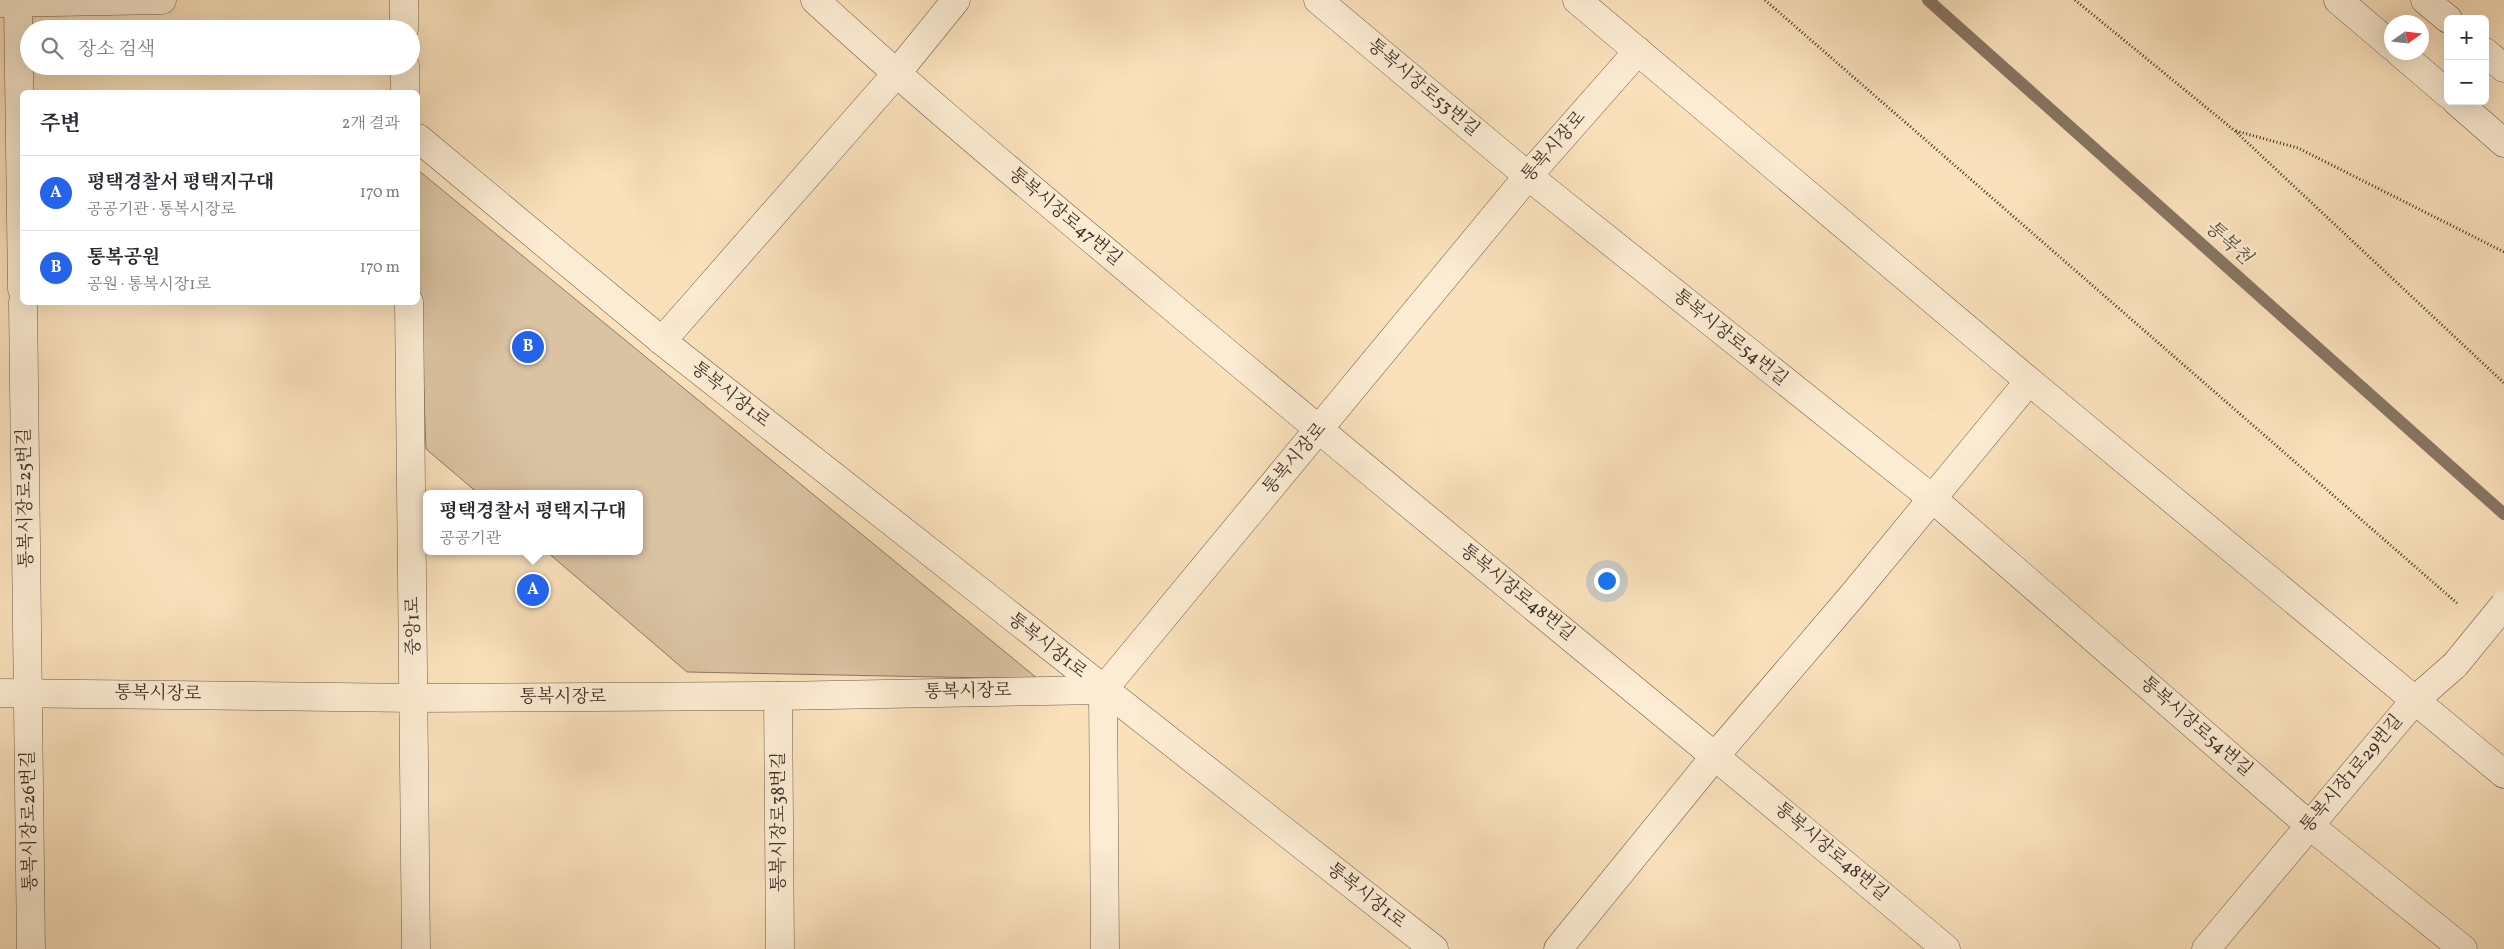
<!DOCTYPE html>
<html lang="ko">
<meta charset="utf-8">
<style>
:root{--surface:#fff;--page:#f2f2f3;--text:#2b2b33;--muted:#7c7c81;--line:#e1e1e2;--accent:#2563eb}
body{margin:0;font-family:Vollkorn,"Noto Serif KR",serif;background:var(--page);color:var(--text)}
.controls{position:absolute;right:15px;top:15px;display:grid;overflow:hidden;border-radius:8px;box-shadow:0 5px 20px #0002}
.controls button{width:45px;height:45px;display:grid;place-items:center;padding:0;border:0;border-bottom:1px solid var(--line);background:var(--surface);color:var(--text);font:25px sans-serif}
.compass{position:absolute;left:2384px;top:15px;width:45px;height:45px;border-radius:50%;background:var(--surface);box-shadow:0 5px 20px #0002;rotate:76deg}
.you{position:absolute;left:1606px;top:580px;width:18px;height:18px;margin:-12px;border:4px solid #fff;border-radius:50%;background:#1a73e8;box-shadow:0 0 0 8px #1a73e833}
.badge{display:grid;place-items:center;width:32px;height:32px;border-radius:50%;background:var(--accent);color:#fff;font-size:16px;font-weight:700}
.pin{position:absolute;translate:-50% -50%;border:2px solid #fff;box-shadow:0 1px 5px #0006}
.popup{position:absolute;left:423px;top:490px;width:220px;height:65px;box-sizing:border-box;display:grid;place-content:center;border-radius:8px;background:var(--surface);filter:drop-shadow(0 1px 4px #0005);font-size:16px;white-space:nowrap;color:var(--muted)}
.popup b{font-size:19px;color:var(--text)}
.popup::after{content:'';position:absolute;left:50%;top:100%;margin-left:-10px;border:10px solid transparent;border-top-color:var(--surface)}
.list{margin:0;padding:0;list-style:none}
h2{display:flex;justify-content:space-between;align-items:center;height:65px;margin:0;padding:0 20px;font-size:21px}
h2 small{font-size:16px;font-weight:400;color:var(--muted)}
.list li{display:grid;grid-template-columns:32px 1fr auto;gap:15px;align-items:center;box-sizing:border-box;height:75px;padding:0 20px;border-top:1px solid var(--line)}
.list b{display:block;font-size:19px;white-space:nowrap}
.list p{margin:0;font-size:16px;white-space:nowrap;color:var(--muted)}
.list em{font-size:16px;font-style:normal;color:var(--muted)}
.icon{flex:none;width:28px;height:28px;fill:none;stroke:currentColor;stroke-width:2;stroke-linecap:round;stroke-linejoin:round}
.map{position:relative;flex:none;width:2504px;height:949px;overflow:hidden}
.search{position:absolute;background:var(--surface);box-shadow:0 5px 20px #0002;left:20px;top:20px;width:400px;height:55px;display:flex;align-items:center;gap:12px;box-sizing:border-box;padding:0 18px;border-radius:28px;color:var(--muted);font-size:19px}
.panel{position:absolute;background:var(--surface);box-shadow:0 5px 20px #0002;left:20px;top:90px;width:400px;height:215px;border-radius:8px}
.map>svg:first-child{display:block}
.green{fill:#dac3a3;stroke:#8b7966}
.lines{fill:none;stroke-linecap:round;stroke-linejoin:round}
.stream{stroke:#877563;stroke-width:12}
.minor-casing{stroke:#6c5c4d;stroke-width:29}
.path{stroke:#3c2f28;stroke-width:3;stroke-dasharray:1 2.5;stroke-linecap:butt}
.minor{stroke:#fcecd3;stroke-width:28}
.minor-bridge-casing{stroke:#6c5c4d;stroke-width:29;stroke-linecap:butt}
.minor-bridge{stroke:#fcecd3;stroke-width:28}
.labels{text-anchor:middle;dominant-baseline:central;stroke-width:4.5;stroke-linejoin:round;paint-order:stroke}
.street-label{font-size:18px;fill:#3c2f28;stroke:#fcecd3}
.water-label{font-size:19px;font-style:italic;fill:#5b4c40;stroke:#fcecd3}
</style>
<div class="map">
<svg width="2504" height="949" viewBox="0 0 2504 949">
<rect width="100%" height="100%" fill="#fae1bc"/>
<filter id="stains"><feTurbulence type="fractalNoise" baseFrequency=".004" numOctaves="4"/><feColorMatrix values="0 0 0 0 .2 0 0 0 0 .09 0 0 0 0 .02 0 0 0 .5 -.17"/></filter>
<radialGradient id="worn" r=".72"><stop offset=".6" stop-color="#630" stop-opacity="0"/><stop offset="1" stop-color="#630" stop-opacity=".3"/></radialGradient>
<path class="green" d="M418 170 1038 679 687 672 546 551H639V494H479L426 449 418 245Z"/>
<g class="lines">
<path class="stream" d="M1928 0 2504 514"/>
<g class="minor-casing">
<g id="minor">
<path d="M404 0V29"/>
<path d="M815 0C926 102 1043 198 1158 295 1419 515 1685 729 1946 949"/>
<path d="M1318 0 1528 176 1933 499 2309 825 2463 949"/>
<path d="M1577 0 2029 381 2504 774"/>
<path d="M2338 0 2392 46"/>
<path d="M2425 0 2448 19"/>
<path d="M0 3 162 0"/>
<path d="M18 3 22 289"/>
<path d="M2399 52 2448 94"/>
<path d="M2485 52 2504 68"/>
<path d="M405 66V92"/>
<path d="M2456 101 2504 143"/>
<path d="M418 138 662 341 1434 949"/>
<path d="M23 302 31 949"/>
<path d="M409 302 416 949"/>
<path d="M662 341 896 74 956 0"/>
<path d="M1103 690 1105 949"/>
<path d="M0 693 415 698 778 696 1103 690 1528 176 1638 51"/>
<path d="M778 696 780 949"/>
<path d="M1558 949 1716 755 1852 596 2029 381"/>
<path d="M2206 949 2415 700 2455 665"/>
</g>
</g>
<g class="path">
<path d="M1765 0 2458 604"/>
<path d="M2075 0 2235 131 2504 383"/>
<path d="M2236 131 2298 148 2504 252"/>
</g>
<use href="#minor" class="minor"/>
<g class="minor-bridge-casing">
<path id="minor-bridge" d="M2455 665 2504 605"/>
</g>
<use href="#minor-bridge" class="minor-bridge"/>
</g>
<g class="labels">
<g class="street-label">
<text transform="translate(1423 88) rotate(40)">통복시장로53번길</text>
<text transform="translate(1554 147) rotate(-49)">통복시장로</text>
<text transform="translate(1065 217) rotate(40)">통복시장로47번길</text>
<text transform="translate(1730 338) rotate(39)">통복시장로54번길</text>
<text transform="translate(730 395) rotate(38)">통복시장1로</text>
<text transform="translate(1295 459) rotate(-50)">통복시장로</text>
<text transform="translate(26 498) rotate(-91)">통복시장로25번길</text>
<text transform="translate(1517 593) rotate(39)">통복시장로48번길</text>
<text transform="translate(414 626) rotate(-91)">중앙1로</text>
<text transform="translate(1047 646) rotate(38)">통복시장1로</text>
<text transform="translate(968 692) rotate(-1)">통복시장로</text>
<text transform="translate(158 694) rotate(1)">통복시장로</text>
<text x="563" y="697">통복시장로</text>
<text transform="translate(2196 727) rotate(41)">통복시장로54번길</text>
<text transform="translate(2352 774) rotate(-50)">통복시장1로29번길</text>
<text transform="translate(30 821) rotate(-91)">통복시장로26번길</text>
<text transform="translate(779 822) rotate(-90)">통복시장로38번길</text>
<text transform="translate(1831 852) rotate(40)">통복시장로48번길</text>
<text transform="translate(1366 896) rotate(38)">통복시장1로</text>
</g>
<g class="water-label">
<text transform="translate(2228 243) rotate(42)">통복천</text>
</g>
</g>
<rect width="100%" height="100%" filter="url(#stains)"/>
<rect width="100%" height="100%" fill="url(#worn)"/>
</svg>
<div class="controls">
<button>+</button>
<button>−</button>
</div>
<svg class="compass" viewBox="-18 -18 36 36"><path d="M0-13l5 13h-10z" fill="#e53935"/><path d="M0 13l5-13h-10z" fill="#7c7c81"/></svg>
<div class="you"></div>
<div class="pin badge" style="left:533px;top:590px">A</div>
<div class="popup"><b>평택경찰서 평택지구대</b>공공기관</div>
<div class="pin badge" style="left:528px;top:347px">B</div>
<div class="search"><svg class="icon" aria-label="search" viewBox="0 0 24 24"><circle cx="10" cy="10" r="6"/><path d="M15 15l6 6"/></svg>장소 검색</div>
<section class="panel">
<h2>주변<small>2개 결과</small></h2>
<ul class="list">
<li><span class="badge">A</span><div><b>평택경찰서 평택지구대</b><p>공공기관 · 통복시장로</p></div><em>170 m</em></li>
<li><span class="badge">B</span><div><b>통복공원</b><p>공원 · 통복시장1로</p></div><em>170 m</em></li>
</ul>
</section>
</div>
